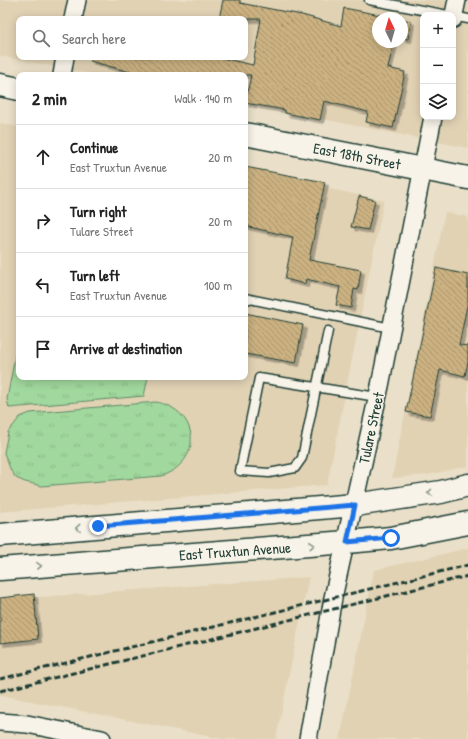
<!DOCTYPE html>
<meta charset="utf-8">
<style>
:root{--surface:#fff;--page:#f6f6f6;--text:#222;--muted:#767676;--line:#e0e0e0}
body{margin:0;font-family:"Patrick Hand",sans-serif;background:var(--page);color:var(--text)}
.controls{position:absolute;right:12px;top:12px;display:grid;overflow:hidden;border-radius:8px;box-shadow:0 2px 10px #0003}
.controls button{width:36px;height:36px;display:grid;place-items:center;padding:0;border:0;border-bottom:1px solid var(--line);background:var(--surface);color:var(--text);font:20px sans-serif}
.compass{position:absolute;left:372px;top:12px;width:36px;height:36px;border-radius:50%;background:var(--surface);box-shadow:0 2px 10px #0003;rotate:355deg}
.stop{position:absolute;width:12px;height:12px;margin:-9px;border:3px solid #1a73e8;border-radius:50%;background:#fff}
.stop.end{background:#1a73e8;border-color:#fff;box-shadow:0 1px 4px #0008}
.list{margin:0;padding:0;list-style:none}
h2{display:flex;justify-content:space-between;align-items:center;height:52px;margin:0;padding:0 16px;font-size:17px}
h2 small{font-size:13px;font-weight:400;color:var(--muted)}
.list li{display:grid;grid-template-columns:26px 1fr auto;gap:12px;align-items:center;box-sizing:border-box;height:64px;padding:0 16px;border-top:1px solid var(--line)}
.list b{display:block;font-size:15px;white-space:nowrap}
.list p{margin:0;font-size:13px;white-space:nowrap;color:var(--muted)}
.list em{font-size:13px;font-style:normal;color:var(--muted)}
.icon{flex:none;width:22px;height:22px;fill:none;stroke:currentColor;stroke-width:2;stroke-linecap:round;stroke-linejoin:round}
.map{position:relative;flex:none;width:468px;height:739px;overflow:hidden}
.search{position:absolute;background:var(--surface);box-shadow:0 2px 10px #0003;left:16px;top:16px;width:232px;height:44px;display:flex;align-items:center;gap:10px;box-sizing:border-box;padding:0 14px;border-radius:8px;color:var(--muted);font-size:15px}
.panel{position:absolute;background:var(--surface);box-shadow:0 2px 10px #0003;left:16px;top:72px;width:232px;height:308px;border-radius:8px}
.map>svg:first-child{display:block}
.built{fill:#e1d2b4;fill-rule:evenodd}
.grass{fill:url(#grass-tufts);stroke:#608a68}
.building{fill:url(#building-back-hatch);stroke:#1f3d34;filter:url(#shadow)}
.lines{fill:none;stroke-linecap:round;stroke-linejoin:round}
.lane-casing{stroke:#1f3d34;stroke-width:11}
.street-casing{stroke:#1f3d34;stroke-width:20}
.secondary-casing{stroke:#1f3d34;stroke-width:25}
.lane{stroke:#f7f3e8;stroke-width:8}
.street{stroke:#f7f3e8;stroke-width:17}
.secondary{stroke:#f7f3e8;stroke-width:22}
.rail{stroke:#1f3d34;stroke-width:3;stroke-dasharray:6 3;stroke-linecap:butt}
.oneway{stroke:#8b988e}
.route{stroke:#1a73e8;stroke-width:5}
.labels{text-anchor:middle;dominant-baseline:central;stroke-width:3;stroke-linejoin:round;paint-order:stroke}
.street-label{font-size:15px;fill:#1f3d34;stroke:#f7f3e8}
</style>
<div class="map">
<svg width="468" height="739" viewBox="0 0 468 739">
<defs>
<pattern id="grass-tufts" width="24" height="20" patternUnits="userSpaceOnUse"><rect width="24" height="20" fill="#a1d89d"/><path d="M3 7l-1-3M5 7V3M7 7l1-3M15 17l-1-3M17 17v-4M19 17l1-3" fill="none" stroke="#8aba88"/></pattern>
<pattern id="building-back-hatch" width="6" height="6" patternUnits="userSpaceOnUse"><rect width="6" height="6" fill="#ccb282"/><path d="M-1 5l2 2M0 0l6 6M5-1l2 2" fill="none" stroke="#a5926b"/></pattern>
<filter id="shadow"><feDropShadow dx="3.5" dy="3.5" stdDeviation="0" flood-color="#0004"/></filter>
</defs>
<rect width="100%" height="100%" fill="#eae0c9"/>
<filter id="ink" filterUnits="userSpaceOnUse"><feTurbulence type="fractalNoise" baseFrequency=".025" numOctaves="2"/><feDisplacementMap in="SourceGraphic" scale="8" xChannelSelector="R" yChannelSelector="G"/><feConvolveMatrix kernelMatrix="1 2 1 2 8 2 1 2 1" color-interpolation-filters="sRGB"/></filter>
<g filter="url(#ink)">
<g class="built">
<path d="M0 0H468V148L245 104V75H97L0 56ZM423 15H453V117H423ZM378 18H402V42H378ZM19 19H245V57H19Z"/>
<path d="M0 123 19 127V377H245V172L384 200 327 485 0 512Z"/>
<path d="M445 212 468 217V466L428 475 392 478Z"/>
<path d="M468 548V739H340L374 570Z"/>
<path d="M309 577 276 739H222L0 695V600Z"/>
</g>
<g class="grass">
<path d="M19 335V377H148L144 396 9 408 7 399Z"/>
<path d="M156 402C200 410 204 462 161 476L42 486 25 482 16 478 11 471 4 453 8 432 20 417 30 413Z"/>
</g>
<g class="building">
<path d="M223 0H240V3L302 15 341 26 344 8 396 18H378V42H394L388 68 405 72 393 128 366 122 368 112 324 101 320 120 285 113V110L245 103 251 75H184L173 73 172 75H141L90 61 91 57H217L253 65 261 19H219Z"/>
<path d="M402 19 411 21 408 39 402 38Z"/>
<path d="M245 167 325 182 309 260 361 270 358 290 354 289 351 308 336 305 340 287 306 279 305 284 285 279 293 237 245 226Z"/>
<path d="M359 196 375 200 368 230 351 227Z"/>
<path d="M436 268 468 275V301L459 345 468 346V362L465 376 440 370 430 416 406 412Z"/>
<path d="M245 313 303 325 296 363 245 354Z"/>
<path d="M34 594 38 639 0 643V598Z"/>
</g>
<g class="lines">
<g class="lane-casing">
<g id="lane">
<path d="M369 0 448 15"/>
<path d="M453 16 468 19"/>
<path d="M245 298 391 328"/>
<path d="M328 331 302 458 295 468 269 473 240 471 259 378C298 384 338 391 377 397"/>
</g>
</g>
<g class="street-casing">
<g id="street">
<path d="M73 19 77 0"/>
<path d="M453 19 457 0"/>
<path d="M62 75 65 57"/>
<path d="M0 722 27 724 102 739"/>
<path d="M308 739 333 598 380 386 433 117"/>
</g>
</g>
<g class="secondary-casing">
<g id="secondary">
<path d="M0 85 19 89"/>
<path d="M245 134 468 178"/>
<path d="M0 535 355 505 441 492 468 485"/>
<path d="M0 569 347 542 391 538 468 523"/>
</g>
</g>
<use href="#lane" class="lane"/>
<use href="#street" class="street"/>
<use href="#secondary" class="secondary"/>
<g class="rail">
<path d="M0 679 468 565"/>
<path d="M0 691 468 576"/>
</g>
</g>
<defs><path id="oneway-chevron" d="M-2-3.5L2.5 0L-2 3.5" fill="none" stroke-width="1.6" stroke-linecap="round" stroke-linejoin="round"/></defs>
<g class="oneway">
<use href="#oneway-chevron" transform="translate(430 493) rotate(171)"/>
<use href="#oneway-chevron" transform="translate(78 528) rotate(175)"/>
<use href="#oneway-chevron" transform="translate(312 545) rotate(-4)"/>
<use href="#oneway-chevron" transform="translate(39 566) rotate(-4)"/>
</g>
</g>
<g class="lines" filter="url(#ink)">
<path class="route" d="M98 526 355 505 347 542 391 538"/>
</g>
<g class="labels">
<g class="street-label">
<text transform="translate(357 156) rotate(11)">East 18th Street</text>
<text transform="translate(371 428) rotate(-78)">Tulare Street</text>
<text transform="translate(235 551) rotate(-4)">East Truxtun Avenue</text>
</g>
</g>
</svg>
<div class="controls">
<button>+</button>
<button>−</button>
<button><svg class="icon" aria-label="layers" viewBox="0 0 24 24"><path d="M12 4l9 5-9 5-9-5zM3 14l9 5 9-5"/></svg></button>
</div>
<svg class="compass" viewBox="-18 -18 36 36"><path d="M0-13l5 13h-10z" fill="#e53935"/><path d="M0 13l5-13h-10z" fill="#767676"/></svg>
<div class="stop" style="left:391px;top:538px"></div>
<div class="stop end" style="left:98px;top:526px"></div>
<div class="search"><svg class="icon" aria-label="search" viewBox="0 0 24 24"><circle cx="10" cy="10" r="6"/><path d="M15 15l6 6"/></svg>Search here</div>
<section class="panel">
<h2>2 min<small>Walk · 140 m</small></h2>
<ul class="list">
<li><svg class="icon" aria-label="ahead" viewBox="0 0 24 24"><path d="M12 20V5M6 11l6-6 6 6"/></svg><div><b>Continue</b><p>East Truxtun Avenue</p></div><em>20 m</em></li>
<li><svg class="icon" aria-label="right" viewBox="0 0 24 24"><path d="M7 20v-9h11M14 6l5 5-5 5"/></svg><div><b>Turn right</b><p>Tulare Street</p></div><em>20 m</em></li>
<li><svg class="icon" aria-label="left" viewBox="0 0 24 24"><path d="M17 20v-9H6M10 6l-5 5 5 5"/></svg><div><b>Turn left</b><p>East Truxtun Avenue</p></div><em>100 m</em></li>
<li><svg class="icon" aria-label="arrive" viewBox="0 0 24 24"><path d="M6 21V4h12l-3 4 3 4H6"/></svg><div><b>Arrive at destination</b></div></li>
</ul>
</section>
</div>
